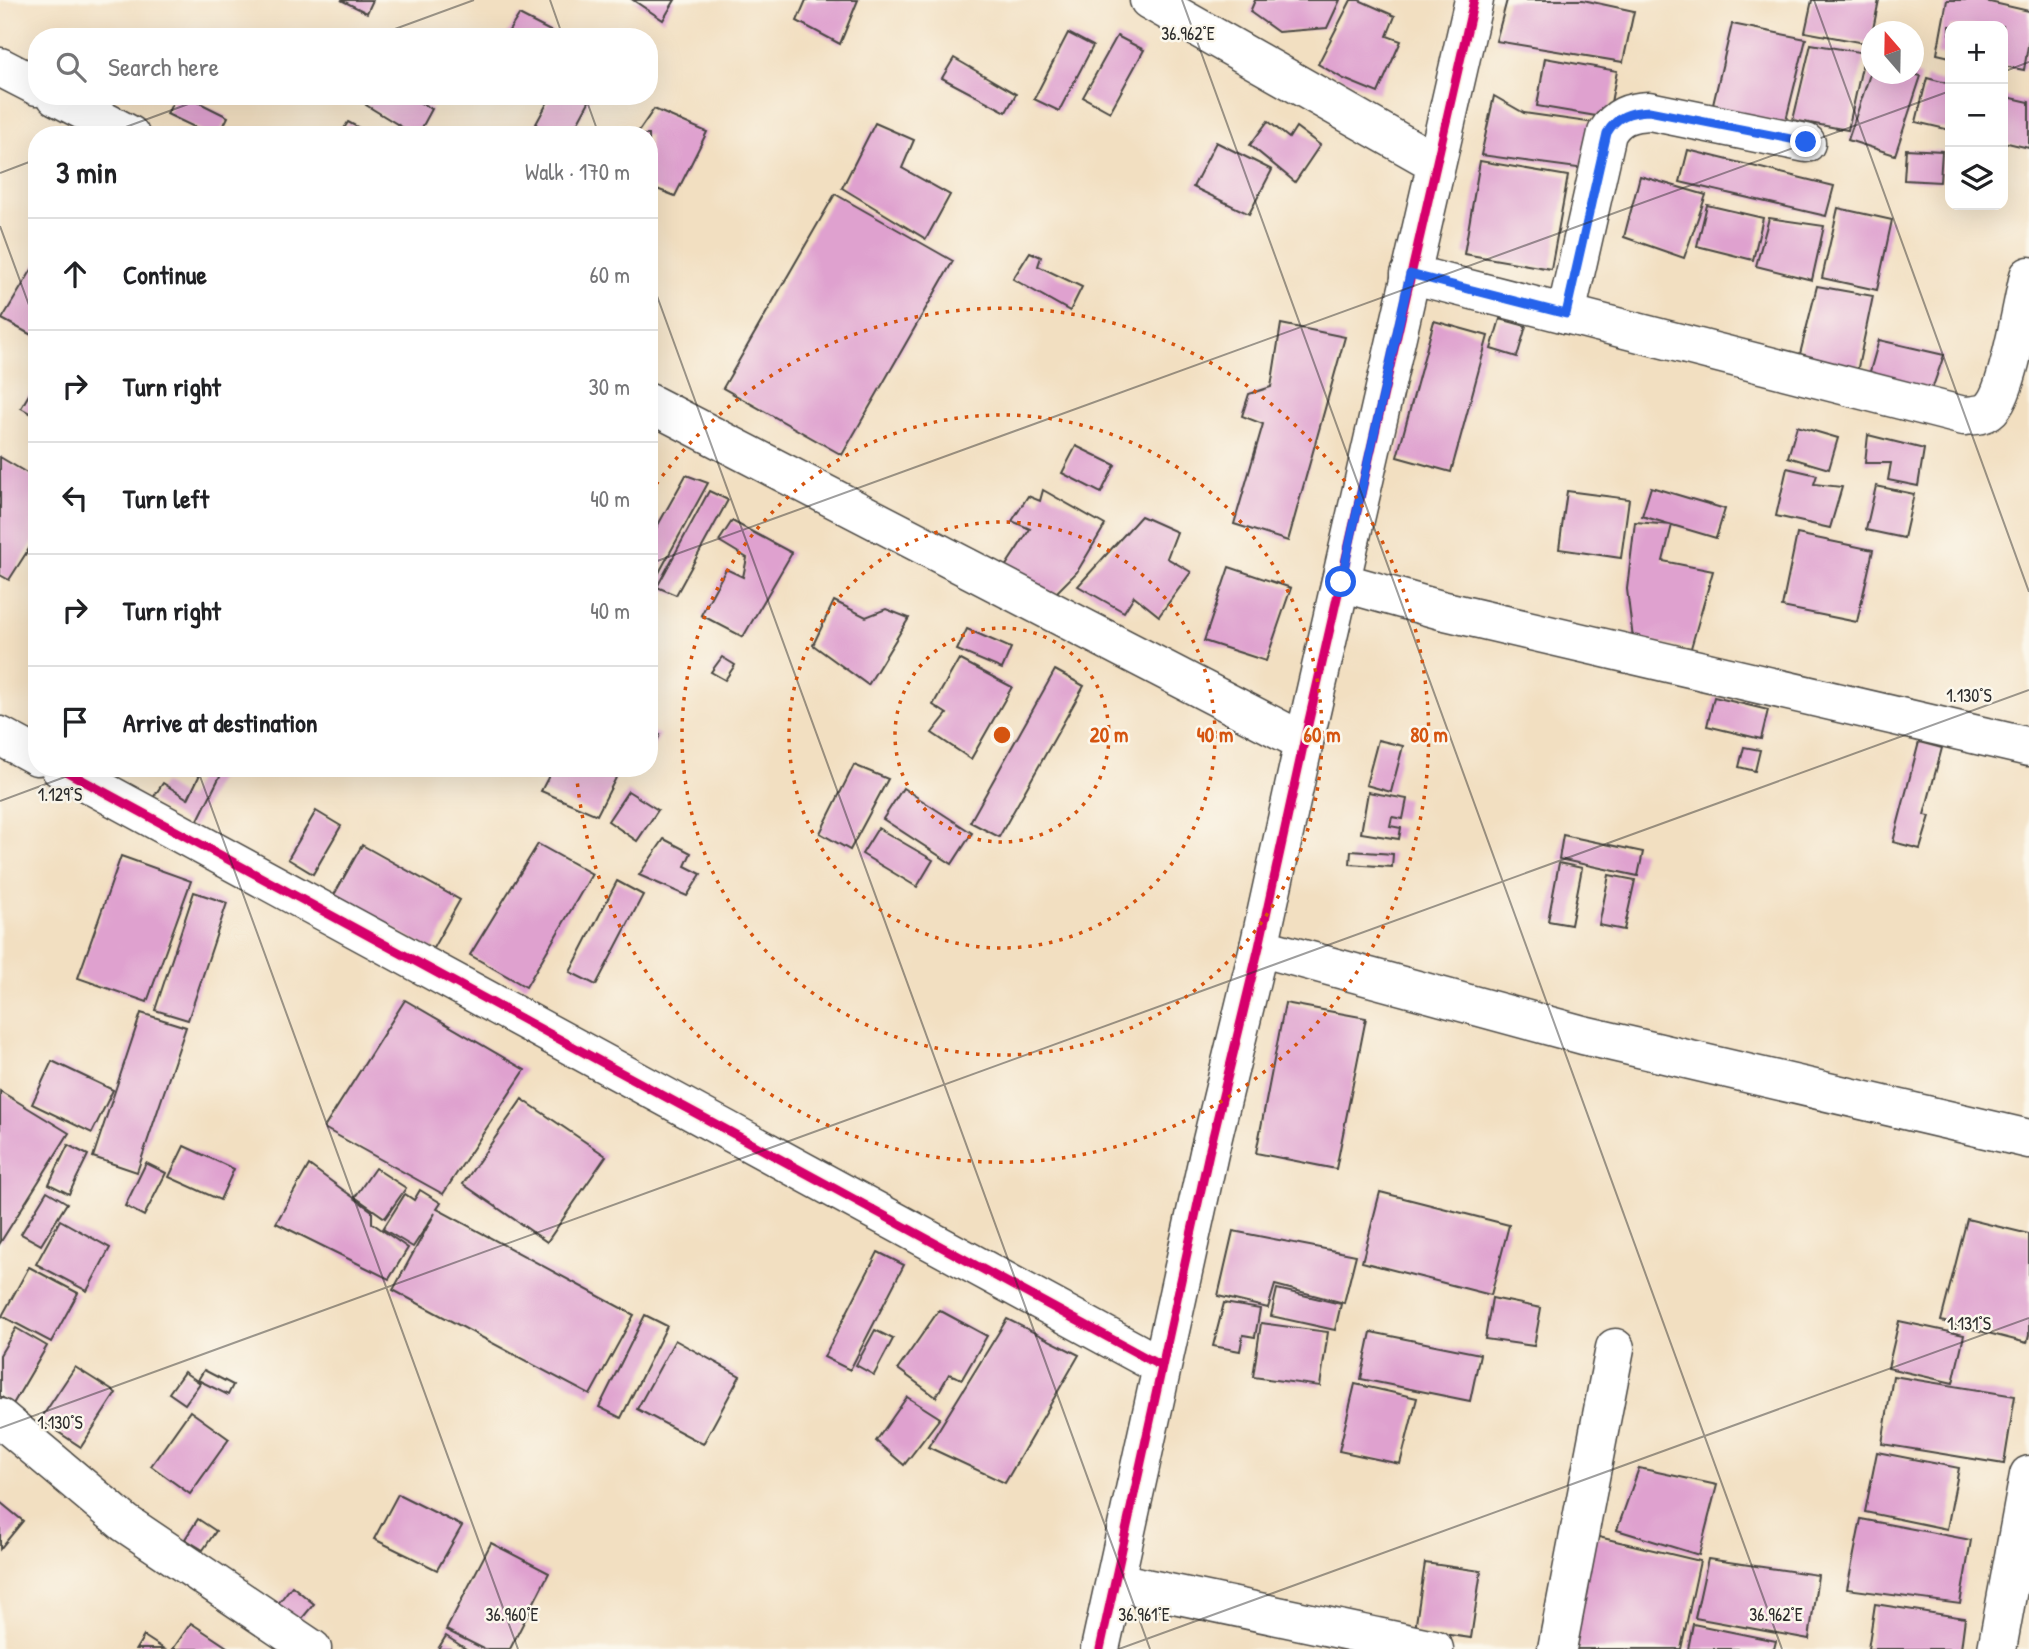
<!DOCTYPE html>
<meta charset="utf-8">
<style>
:root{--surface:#fff;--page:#f2f2f2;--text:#202124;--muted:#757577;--line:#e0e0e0}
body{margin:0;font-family:"Patrick Hand",sans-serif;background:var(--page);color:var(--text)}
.controls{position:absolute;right:21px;top:21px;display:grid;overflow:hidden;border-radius:14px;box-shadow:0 7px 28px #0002}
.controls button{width:63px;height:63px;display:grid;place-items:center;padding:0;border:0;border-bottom:2px solid var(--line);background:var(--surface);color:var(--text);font:35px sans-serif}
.compass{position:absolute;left:1861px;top:21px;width:63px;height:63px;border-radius:50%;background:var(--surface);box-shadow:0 7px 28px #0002;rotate:340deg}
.stop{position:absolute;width:21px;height:21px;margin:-16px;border:5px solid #2563eb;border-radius:50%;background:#fff}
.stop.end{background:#2563eb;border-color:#fff;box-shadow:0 2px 7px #0008}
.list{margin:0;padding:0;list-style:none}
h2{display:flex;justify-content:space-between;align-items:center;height:91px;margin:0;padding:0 28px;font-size:30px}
h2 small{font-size:23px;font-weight:400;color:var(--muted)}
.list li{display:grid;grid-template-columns:46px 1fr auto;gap:21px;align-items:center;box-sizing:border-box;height:112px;padding:0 28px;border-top:2px solid var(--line)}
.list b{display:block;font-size:26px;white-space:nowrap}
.list em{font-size:23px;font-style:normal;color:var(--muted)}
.icon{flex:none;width:38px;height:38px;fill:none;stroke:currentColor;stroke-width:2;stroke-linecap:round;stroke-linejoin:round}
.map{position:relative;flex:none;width:2029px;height:1649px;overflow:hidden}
.search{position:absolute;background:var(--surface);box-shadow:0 7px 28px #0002;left:28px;top:28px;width:630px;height:77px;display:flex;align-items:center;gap:18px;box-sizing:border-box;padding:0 24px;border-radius:28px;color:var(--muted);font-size:26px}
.panel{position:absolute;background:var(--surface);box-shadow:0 7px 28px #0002;left:28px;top:126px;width:630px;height:651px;border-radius:28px}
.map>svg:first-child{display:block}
.building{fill:#dfa1cf}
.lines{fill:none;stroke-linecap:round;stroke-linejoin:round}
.minor-casing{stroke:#494642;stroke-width:41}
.minor{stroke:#fff;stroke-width:38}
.cycleway-casing{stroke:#fbf7ec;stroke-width:13}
.cycleway{stroke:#d6006c;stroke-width:9}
.route{stroke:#2563eb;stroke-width:9}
.ticks{fill:none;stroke:#2b2b2b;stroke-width:2;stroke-opacity:0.45}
.ring{fill:none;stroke:#d5540f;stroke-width:3.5;stroke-dasharray:3.5 7}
.ticks-label{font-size:18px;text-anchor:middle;fill:#2b2b2b;stroke:#fbf7ec;stroke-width:5;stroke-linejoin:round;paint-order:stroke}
.centre{fill:#d5540f;stroke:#fbf7ec;stroke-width:3.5}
.ring-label{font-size:21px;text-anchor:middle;font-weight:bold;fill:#d5540f;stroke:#fbf7ec;stroke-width:5;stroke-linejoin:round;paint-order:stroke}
</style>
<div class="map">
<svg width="2029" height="1649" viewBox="0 0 2029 1649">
<rect width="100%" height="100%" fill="#fbf7ec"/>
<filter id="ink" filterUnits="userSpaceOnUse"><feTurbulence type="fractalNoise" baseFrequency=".0143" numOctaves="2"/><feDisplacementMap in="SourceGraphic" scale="14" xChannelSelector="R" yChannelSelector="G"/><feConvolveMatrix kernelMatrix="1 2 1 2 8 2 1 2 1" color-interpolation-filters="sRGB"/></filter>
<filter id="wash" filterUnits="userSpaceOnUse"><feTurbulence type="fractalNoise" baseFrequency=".00686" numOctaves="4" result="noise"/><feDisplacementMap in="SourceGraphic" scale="28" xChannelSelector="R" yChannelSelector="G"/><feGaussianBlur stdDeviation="1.57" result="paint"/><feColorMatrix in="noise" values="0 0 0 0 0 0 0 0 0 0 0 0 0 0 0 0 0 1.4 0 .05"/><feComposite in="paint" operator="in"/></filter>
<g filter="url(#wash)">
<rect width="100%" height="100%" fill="#f2dfc1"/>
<g id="blocks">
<g class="building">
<path d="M341 0H373L367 13Z"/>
<path d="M633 0H675L663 20Z"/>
<path d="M806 0H858L840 44 797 21Z"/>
<path d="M1255 0H1340L1327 28 1278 32 1250 12Z"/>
<path d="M1351 0H1359L1395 16 1387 36 1401 41 1378 93 1344 79 1318 64Z"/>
<path d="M1507 0H1583L1634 11 1623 62 1496 41Z"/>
<path d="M1812 0H1879L1870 44 1805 32Z"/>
<path d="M1947 0H1981L2029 11V40L2024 70 2003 66V26H1950V57L1937 54Z"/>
<path d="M519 15 562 37H505Z"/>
<path d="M1732 24 1806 39 1785 124 1712 109Z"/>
<path d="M1068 33 1093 46 1059 111 1034 99Z"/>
<path d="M1117 36 1144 50 1110 112 1083 97Z"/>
<path d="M1811 44 1865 53 1848 130 1793 120Z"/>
<path d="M954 58 1016 94 1006 112 942 78Z"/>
<path d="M1545 58 1617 71 1608 118 1537 106Z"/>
<path d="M1870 74H1912L1921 76 1895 155 1848 140Z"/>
<path d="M1927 78 1950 84V130L1916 122Z"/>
<path d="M176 96H186L228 117 219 135H211L167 114Z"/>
<path d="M372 96H408L432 109 418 135H415L366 105Z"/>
<path d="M551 96H592L571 135 531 133Z"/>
<path d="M1494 96 1524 113 1602 124 1592 170 1481 155Z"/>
<path d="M2003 96 2029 102V148L2003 142Z"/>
<path d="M654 109 707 132 675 196 649 186V135H636Z"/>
<path d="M1268 121 1289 138 1296 127 1320 145 1295 182 1250 145Z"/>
<path d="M348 122 372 135H340Z"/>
<path d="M875 123 914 140 902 168 950 195 926 239 842 188Z"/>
<path d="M1216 142 1272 170 1249 214 1193 187Z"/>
<path d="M1906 149 1942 151 1940 182 1904 180Z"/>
<path d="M1688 150 1834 186 1826 216 1680 182Z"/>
<path d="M1480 161 1568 176 1551 269 1464 254Z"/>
<path d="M1640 176 1706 195 1684 258 1624 237Z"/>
<path d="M835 194 953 261 842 455 723 388Z"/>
<path d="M1707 205 1763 218 1753 260 1697 246Z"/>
<path d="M1838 208 1892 220 1877 290 1822 278Z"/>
<path d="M1769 218 1824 226 1812 280 1756 266Z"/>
<path d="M1030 252 1041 257 1038 266 1082 287 1070 311 1013 279Z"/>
<path d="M37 261V338L2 319Z"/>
<path d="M1817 286 1873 296 1857 372 1799 358Z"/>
<path d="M1500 319 1526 326 1517 357 1491 349Z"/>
<path d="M1434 321 1488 336 1451 472 1397 457Z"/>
<path d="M1281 324 1345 337 1288 541 1234 524 1263 424 1242 416 1249 394 1271 387Z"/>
<path d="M1879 340 1944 355 1930 395 1867 382Z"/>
<path d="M37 381V417L21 408Z"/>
<path d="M1797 426 1838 438 1829 469 1788 457Z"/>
<path d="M1868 435 1924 449 1918 486 1888 480 1891 463H1865Z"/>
<path d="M1076 446 1115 465 1101 493 1062 473Z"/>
<path d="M0 457 37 479V536L9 580 0 575Z"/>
<path d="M1787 468 1817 475 1814 484 1842 487 1830 528 1776 516Z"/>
<path d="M686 475 708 483 649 591V541Z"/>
<path d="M1876 486 1914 494 1904 538 1866 530Z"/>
<path d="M1651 487 1725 509 1716 538 1642 516Z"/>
<path d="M1043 490 1105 525 1077 572 1054 595 1005 567 1030 529 1012 521 1028 496 1040 501Z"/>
<path d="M709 491 728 500 676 595 657 587Z"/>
<path d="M1567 491 1629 499 1621 558 1559 549Z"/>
<path d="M1141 516 1177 532 1167 558 1191 572 1159 616 1134 596 1124 612 1078 586Z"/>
<path d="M732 521 792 553 743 637 701 615 726 569 743 577 747 558 719 541Z"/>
<path d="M1635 522 1672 525 1663 561 1713 571 1691 648 1633 639 1627 589Z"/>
<path d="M1797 534 1873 550 1857 622 1782 607Z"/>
<path d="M1229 567 1291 588 1266 661 1204 641Z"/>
<path d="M834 601 866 617 886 609 909 618 868 685 813 645Z"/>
<path d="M967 629 1011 648 1002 669 957 650Z"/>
<path d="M722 657 735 665 725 680 711 672Z"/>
<path d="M959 659 1012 687 971 759 932 733 947 714 933 705Z"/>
<path d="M1055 670 1084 686 999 837 970 822Z"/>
<path d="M1714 697 1768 710 1761 739 1707 726Z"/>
<path d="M649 730 660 735 649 756Z"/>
<path d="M1378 740 1403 746 1391 792 1366 785Z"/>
<path d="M1919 742 1942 748 1924 815 1930 816 1920 849 1893 842Z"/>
<path d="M1744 747 1760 750 1755 771 1739 767Z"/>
<path d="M854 765 888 779 850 850 820 833Z"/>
<path d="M203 768H224L194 828 151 801 163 783 188 799Z"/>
<path d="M553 768H621L597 815 541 791Z"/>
<path d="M903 788 972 833 952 864 883 819Z"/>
<path d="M628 791 658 810 637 841 608 821Z"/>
<path d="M1368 792 1407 799 1403 819 1392 817 1390 826 1401 828 1399 839 1361 833Z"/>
<path d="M316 811 341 826 313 874 288 859Z"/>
<path d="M878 828 933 860 917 887 862 854Z"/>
<path d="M1563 835 1643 852 1638 876 1559 859Z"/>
<path d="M664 839 691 853 685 866 701 874 687 896 639 875Z"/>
<path d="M538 844 592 874 526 987 470 955Z"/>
<path d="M362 845 460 900 432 950 334 895Z"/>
<path d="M1351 851 1393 854 1392 867 1350 864Z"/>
<path d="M121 856 191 881 147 1002 78 978Z"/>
<path d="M1559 863 1582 868 1571 925 1548 921Z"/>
<path d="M1609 875 1635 880 1624 930 1599 925Z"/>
<path d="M617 881 643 895 596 985 570 972Z"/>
<path d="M194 892 227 903 188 1020 155 1010Z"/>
<path d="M405 1000 525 1070 443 1194 324 1128Z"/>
<path d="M1285 1003 1366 1018 1336 1169 1256 1153Z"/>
<path d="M141 1013 186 1027 137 1172 93 1157Z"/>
<path d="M52 1061 113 1090 92 1133 32 1104Z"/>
<path d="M0 1091 69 1133 0 1243Z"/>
<path d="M522 1099 606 1156 547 1242 463 1184Z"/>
<path d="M68 1145 88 1155 69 1194 49 1184Z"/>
<path d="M184 1146 234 1169 220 1200 169 1177Z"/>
<path d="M146 1163 166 1173 144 1216 125 1206Z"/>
<path d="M309 1165 372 1211V1223L408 1248 389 1279 276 1223Z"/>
<path d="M375 1168 406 1188 385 1218 355 1197Z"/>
<path d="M420 1190 441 1203 437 1209 634 1315 590 1395 393 1290 435 1213 413 1247 383 1229 405 1194 414 1200Z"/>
<path d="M47 1191 67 1203 41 1245 21 1234Z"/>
<path d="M1380 1192 1509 1225 1491 1295 1362 1262Z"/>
<path d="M1967 1219 2029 1234V1335L2027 1343 1941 1321Z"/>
<path d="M60 1220 110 1248 87 1291 36 1264Z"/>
<path d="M1233 1231 1356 1255 1344 1303 1275 1285 1268 1308 1218 1296Z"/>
<path d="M878 1252 904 1265 850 1370 824 1357Z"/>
<path d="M29 1267 78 1293 51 1342 2 1316Z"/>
<path d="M1277 1289 1341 1304 1335 1330 1271 1316Z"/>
<path d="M1492 1298 1541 1308 1534 1346 1485 1339Z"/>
<path d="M1224 1303 1260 1309 1255 1337 1243 1335 1240 1351 1213 1346Z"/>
<path d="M939 1310 987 1336 962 1379 949 1374 936 1397 898 1369Z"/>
<path d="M645 1315 667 1326 621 1418 599 1407Z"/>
<path d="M1007 1319 1079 1355 1005 1483 928 1447Z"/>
<path d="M1899 1321 1964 1335 1953 1383 1888 1368Z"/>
<path d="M1261 1323 1328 1332 1320 1386 1253 1377Z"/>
<path d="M16 1328 47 1346 13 1404 0 1396V1355Z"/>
<path d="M875 1330 893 1339 874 1375 856 1365Z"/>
<path d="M1371 1332 1480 1354 1470 1401 1361 1379Z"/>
<path d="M675 1340 740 1376 703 1444 637 1409Z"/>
<path d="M75 1367 116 1393 81 1447 40 1420Z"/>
<path d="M204 1370 233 1385 228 1395 198 1380Z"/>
<path d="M184 1372 200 1383 185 1404 169 1393Z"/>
<path d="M1893 1376 2015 1396 2004 1464 1882 1444Z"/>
<path d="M1355 1384 1417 1398 1400 1464 1339 1451Z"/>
<path d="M907 1397 940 1418 904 1465 876 1441Z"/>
<path d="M190 1411 229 1439 190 1494 151 1466Z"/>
<path d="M1877 1452 1959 1468 1947 1529 1865 1512Z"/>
<path d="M1639 1468 1717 1485 1699 1555 1617 1530Z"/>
<path d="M398 1494 462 1526 437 1570 374 1539Z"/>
<path d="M0 1502 23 1521 0 1549Z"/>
<path d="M198 1519 216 1531 203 1550 185 1539Z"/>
<path d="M1861 1519 1971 1540 1960 1604 1847 1589Z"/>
<path d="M1586 1534 1700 1561 1681 1649H1562Z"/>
<path d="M491 1543 549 1573 510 1649H484L446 1630Z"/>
<path d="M1708 1559 1818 1575 1809 1639 1695 1618Z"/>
<path d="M1425 1563 1481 1571 1471 1638 1415 1630Z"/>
<path d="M292 1586 314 1604 299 1622 277 1605Z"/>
<path d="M1875 1604 1965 1618 1961 1649H1868Z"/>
<path d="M191 1623 230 1649H173Z"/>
<path d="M1693 1624 1776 1641 1774 1649H1688Z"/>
<path d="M144 1636 164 1649H136Z"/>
<path d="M446 1636 466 1649H438Z"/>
</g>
</g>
</g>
<g filter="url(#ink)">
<use href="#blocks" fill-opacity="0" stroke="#494642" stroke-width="2"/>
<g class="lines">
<g class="minor-casing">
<g id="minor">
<path d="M1149 0 1436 163"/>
<path d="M0 67 37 86"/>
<path d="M56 96 130 135"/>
<path d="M1410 274 1964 416C1974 415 1986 416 1993 406 2009 387 2022 304 2029 276"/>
<path d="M1566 314 1607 133C1617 116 1629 112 1649 111L1806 143"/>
<path d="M649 403 1304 742"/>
<path d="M1341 582 1441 610 2029 747"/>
<path d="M0 736 37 756"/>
<path d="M60 768 1161 1366"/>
<path d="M1259 947 1583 1035 2029 1139"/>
<path d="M0 1418 125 1523 312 1649"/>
<path d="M1117 1582 1434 1649"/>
<path d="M1100 1649 1209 1153 1259 947 1304 742 1474 0"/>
<path d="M1557 1649 1615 1348"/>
<path d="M1997 1649 2029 1475"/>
</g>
</g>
<use href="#minor" class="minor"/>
<g class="cycleway-casing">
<g id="cycleway">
<path d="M60 768 1161 1366"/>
<path d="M1100 1649 1209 1153 1259 947 1304 742 1474 0"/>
</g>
</g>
<use href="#cycleway" class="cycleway"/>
</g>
</g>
<g class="lines" filter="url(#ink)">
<path class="route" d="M1341 582 1410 274 1566 314 1607 133C1617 116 1629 112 1649 111L1806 142"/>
</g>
<path class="ticks" d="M550 0 563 37M1182 0 1782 1649M1814 0 2029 592M373 37 474 0M2003 72 2029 62M585 96 599 135M104 135 210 96M0 173 37 159M0 226 37 327M649 274 1150 1649M649 564 1950 91M197 768 518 1649M0 801 89 768M0 1428 2029 690M1119 1649 2029 1318"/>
<g class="ring">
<circle cx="1002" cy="735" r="107"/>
<circle cx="1002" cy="735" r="213"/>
<circle cx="1002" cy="735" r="320"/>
<path d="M650 493A427 427 0 1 1 576 769"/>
</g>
<g class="ticks-label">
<text x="1188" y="40">36.962°E</text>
<text x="1969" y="702">1.130°S</text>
<text x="60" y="801">1.129°S</text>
<text x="1969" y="1330">1.131°S</text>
<text x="60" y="1429">1.130°S</text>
<text x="512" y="1621">36.960°E</text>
<text x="1144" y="1621">36.961°E</text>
<text x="1776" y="1621">36.962°E</text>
</g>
<circle cx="1002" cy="735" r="10" class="centre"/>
<g class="ring-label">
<text x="1109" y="742">20 m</text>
<text x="1215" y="742">40 m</text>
<text x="1322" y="742">60 m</text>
<text x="1429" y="742">80 m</text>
</g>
</svg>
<div class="controls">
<button>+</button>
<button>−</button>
<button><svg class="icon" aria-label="layers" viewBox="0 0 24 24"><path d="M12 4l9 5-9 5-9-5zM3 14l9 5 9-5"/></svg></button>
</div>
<svg class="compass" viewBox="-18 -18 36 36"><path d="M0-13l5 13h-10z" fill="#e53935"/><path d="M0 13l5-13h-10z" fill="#757577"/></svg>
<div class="stop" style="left:1341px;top:582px"></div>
<div class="stop end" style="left:1806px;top:142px"></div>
<div class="search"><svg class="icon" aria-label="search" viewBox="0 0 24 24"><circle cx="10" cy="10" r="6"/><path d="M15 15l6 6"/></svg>Search here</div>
<section class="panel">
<h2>3 min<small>Walk · 170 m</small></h2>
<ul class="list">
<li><svg class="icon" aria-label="ahead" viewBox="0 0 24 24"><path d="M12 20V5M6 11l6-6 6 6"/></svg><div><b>Continue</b></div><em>60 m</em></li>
<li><svg class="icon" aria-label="right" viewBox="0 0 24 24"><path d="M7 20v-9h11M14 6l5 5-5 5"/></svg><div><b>Turn right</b></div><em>30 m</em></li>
<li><svg class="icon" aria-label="left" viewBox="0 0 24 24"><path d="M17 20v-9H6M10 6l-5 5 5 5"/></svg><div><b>Turn left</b></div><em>40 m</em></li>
<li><svg class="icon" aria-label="right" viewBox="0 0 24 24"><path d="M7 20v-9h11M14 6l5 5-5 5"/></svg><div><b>Turn right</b></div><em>40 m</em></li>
<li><svg class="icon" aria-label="arrive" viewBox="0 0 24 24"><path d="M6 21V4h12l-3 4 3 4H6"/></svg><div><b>Arrive at destination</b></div></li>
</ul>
</section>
</div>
